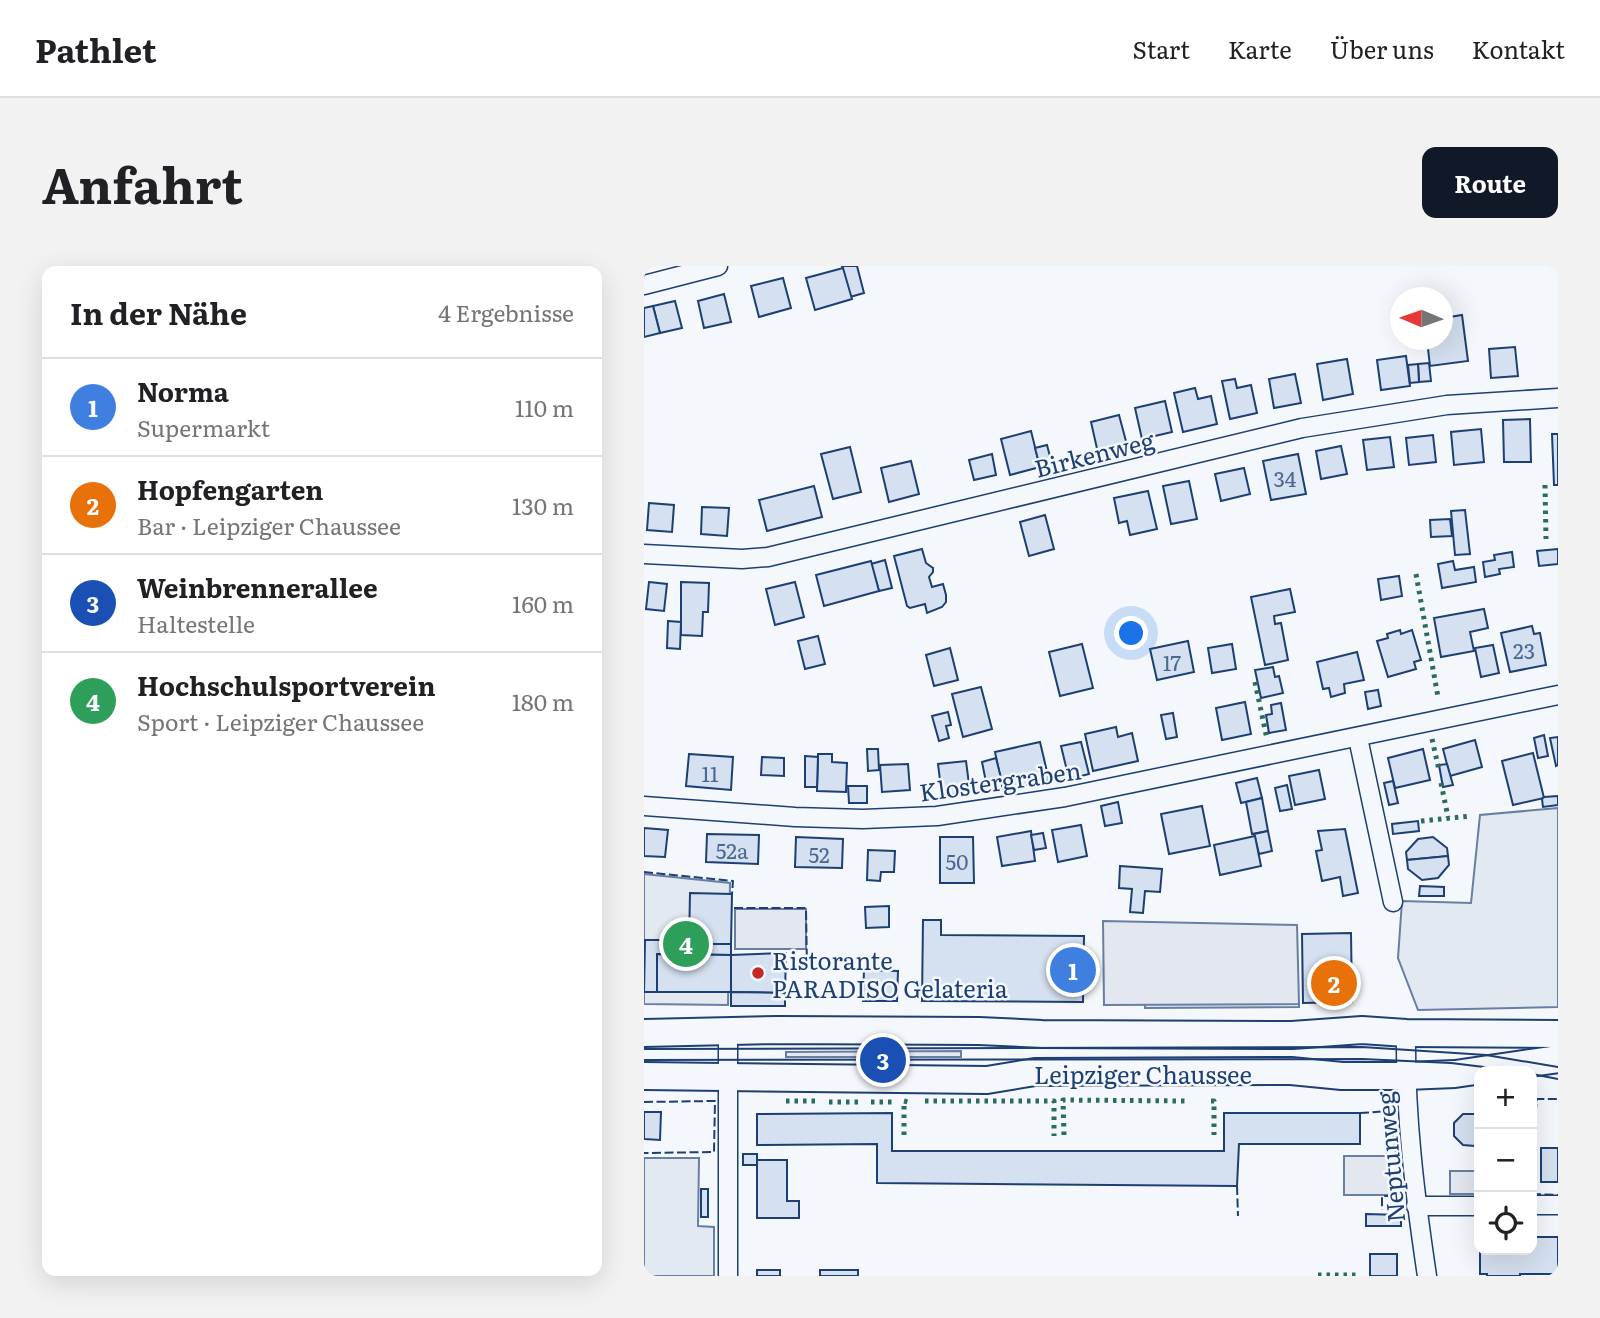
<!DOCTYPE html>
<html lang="de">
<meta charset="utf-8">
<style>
:root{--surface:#fff;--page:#f2f2f2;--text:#202124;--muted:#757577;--line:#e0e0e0;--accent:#111827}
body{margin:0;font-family:Literata,serif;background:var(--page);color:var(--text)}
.controls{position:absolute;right:21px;bottom:21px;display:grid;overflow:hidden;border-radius:14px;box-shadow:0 7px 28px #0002}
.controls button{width:63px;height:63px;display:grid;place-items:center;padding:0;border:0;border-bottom:2px solid var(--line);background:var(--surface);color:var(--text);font:35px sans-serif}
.compass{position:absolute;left:746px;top:21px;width:63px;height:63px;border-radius:50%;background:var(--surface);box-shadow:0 7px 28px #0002;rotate:272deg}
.you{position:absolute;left:488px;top:368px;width:24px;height:24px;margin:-18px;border:5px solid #fff;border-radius:50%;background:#1a73e8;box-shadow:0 0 0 10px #1a73e833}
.badge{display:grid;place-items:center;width:46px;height:46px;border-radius:50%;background:var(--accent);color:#fff;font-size:23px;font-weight:700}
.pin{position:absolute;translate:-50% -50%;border:4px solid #fff;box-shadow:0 2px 7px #0006}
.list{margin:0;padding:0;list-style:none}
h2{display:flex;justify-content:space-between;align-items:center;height:91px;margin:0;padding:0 28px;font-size:30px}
h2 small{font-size:23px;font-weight:400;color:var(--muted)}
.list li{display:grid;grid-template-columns:46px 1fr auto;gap:21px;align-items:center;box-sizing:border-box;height:98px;padding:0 28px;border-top:2px solid var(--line)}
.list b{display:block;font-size:26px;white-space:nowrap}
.list p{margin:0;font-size:23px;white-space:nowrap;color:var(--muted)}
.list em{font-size:23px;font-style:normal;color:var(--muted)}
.icon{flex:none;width:38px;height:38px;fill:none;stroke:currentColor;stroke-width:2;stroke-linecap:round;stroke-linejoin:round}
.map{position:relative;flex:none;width:914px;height:1010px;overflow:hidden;border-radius:14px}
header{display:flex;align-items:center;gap:42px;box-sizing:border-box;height:98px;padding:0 35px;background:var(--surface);border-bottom:2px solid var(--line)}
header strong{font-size:33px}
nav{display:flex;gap:38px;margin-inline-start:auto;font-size:24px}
.intro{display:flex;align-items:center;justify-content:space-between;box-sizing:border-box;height:168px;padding:0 42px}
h1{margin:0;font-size:49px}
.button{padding:18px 32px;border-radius:14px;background:var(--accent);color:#fff;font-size:24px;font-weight:700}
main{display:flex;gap:42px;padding:0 42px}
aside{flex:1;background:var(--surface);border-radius:14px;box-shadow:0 7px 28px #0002}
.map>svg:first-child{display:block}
.green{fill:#e3e9f0;stroke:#687fa3;stroke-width:2}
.parking{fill:#e3e8f0;stroke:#687fa3;stroke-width:2}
.building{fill:#d5e0f0;stroke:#1d3f73;stroke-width:2}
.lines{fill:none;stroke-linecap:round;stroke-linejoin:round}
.minor-casing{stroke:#1d3f73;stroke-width:21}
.secondary-casing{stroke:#1d3f73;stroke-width:30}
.minor{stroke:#f4f7fb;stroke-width:18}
.secondary{stroke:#f4f7fb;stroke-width:26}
.tram{stroke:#1d3f73;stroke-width:2}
.hedge{stroke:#2c6c60;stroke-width:5;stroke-dasharray:3.5 5;stroke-linecap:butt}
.fence{stroke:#1d3f73;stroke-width:2;stroke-dasharray:9 3.5;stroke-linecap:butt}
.poi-dot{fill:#c62828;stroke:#f4f7fb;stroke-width:2.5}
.labels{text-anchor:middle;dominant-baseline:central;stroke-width:5;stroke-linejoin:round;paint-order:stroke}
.number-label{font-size:21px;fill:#4b6792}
.street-label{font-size:24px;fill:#1d3f73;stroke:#f4f7fb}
.poi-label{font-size:24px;fill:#1d3f73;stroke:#f4f7fb;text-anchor:start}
</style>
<header>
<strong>Pathlet</strong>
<nav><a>Start</a><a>Karte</a><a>Über uns</a><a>Kontakt</a></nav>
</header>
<div class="intro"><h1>Anfahrt</h1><a class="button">Route</a></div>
<main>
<aside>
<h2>In der Nähe<small>4 Ergebnisse</small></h2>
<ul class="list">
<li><span class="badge" style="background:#3f7fe0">1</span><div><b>Norma</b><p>Supermarkt</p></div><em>110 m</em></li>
<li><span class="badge" style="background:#e8710a">2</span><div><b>Hopfengarten</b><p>Bar · Leipziger Chaussee</p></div><em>130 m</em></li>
<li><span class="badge" style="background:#1a4fb4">3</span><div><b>Weinbrennerallee</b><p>Haltestelle</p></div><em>160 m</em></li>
<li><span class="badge" style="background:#2e9e5b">4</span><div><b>Hochschulsportverein</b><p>Sport · Leipziger Chaussee</p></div><em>180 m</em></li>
</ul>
</aside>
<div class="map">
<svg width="914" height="1010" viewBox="0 0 914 1010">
<rect width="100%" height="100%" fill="#f4f7fb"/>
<g class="green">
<path d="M914 542V741L774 744 754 692 758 635 827 637 836 549Z"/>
<path d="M0 608 86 617 84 739 0 738Z"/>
<path d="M501 738H655V741L501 742Z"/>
<path d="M317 785V791H142V786Z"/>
<path d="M0 892H55L54 960 70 961V1010H0Z"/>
</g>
<g class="parking">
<rect x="91" y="643" width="71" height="40"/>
<path d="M459 655 653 659 655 738 460 739Z"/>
<rect x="700" y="890" width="46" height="39"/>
<rect x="806" y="905" width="29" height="23"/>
</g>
<g class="building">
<path d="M198 0H213L220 27 206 31Z"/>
<path d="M199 2 208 33 171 44 162 12Z"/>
<path d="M139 12 147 42 115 51 107 20Z"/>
<path d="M80 28 87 56 60 62 54 35Z"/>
<path d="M31 35 38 62 16 67 9 40Z"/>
<path d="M9 40 16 67 0 71V42Z"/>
<path d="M818 49 824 95 786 100 783 74H799V52Z"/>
<path d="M871 81 874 110 847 112 845 83Z"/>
<path d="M762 90 766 120 737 124 733 94Z"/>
<path d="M703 93 709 128 679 134 673 98Z"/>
<path d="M785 97 787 115 775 116 774 98Z"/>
<path d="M774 98 775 116 766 117 764 99Z"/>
<path d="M651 108 657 137 630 142 625 113Z"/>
<path d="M591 113 593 122 607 119 613 147 586 153 578 115Z"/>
<path d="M551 122 554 133 567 130 573 158 539 166 530 127Z"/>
<path d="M521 135 528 166 498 173 491 142Z"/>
<path d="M475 149 483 179 454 187 447 156Z"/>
<path d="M886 153 887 196H860L859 154Z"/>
<path d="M837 163 840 196 810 199 807 166Z"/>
<path d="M387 165 396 201 366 209 357 173Z"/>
<path d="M908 168H914V219H910Z"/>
<path d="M789 169 792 196 765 199 762 172Z"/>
<path d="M746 171 750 201 723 204 719 174Z"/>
<path d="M403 179 408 198 396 201 391 182Z"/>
<path d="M697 180 703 208 677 213 672 185Z"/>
<path d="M206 181 217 226 189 233 177 188Z"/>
<path d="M348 188 352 209 330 214 325 194Z"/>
<path d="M654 188 662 228 627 234 619 195Z"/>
<path d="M267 195 275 228 245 236 237 202Z"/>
<path d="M600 202 606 228 577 235 571 208Z"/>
<path d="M545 215 553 253 527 258 519 220Z"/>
<path d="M170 220 178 251 123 265 115 234Z"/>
<path d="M504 225 513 263 486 269 483 255 475 257 470 232Z"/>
<path d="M5 237 30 239 28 266 3 264Z"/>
<path d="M58 241 85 242 83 270 57 268Z"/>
<path d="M821 244 826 288 811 289 807 245Z"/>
<path d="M401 249 410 283 385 290 376 256Z"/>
<path d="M806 253 808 270 787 271 786 254Z"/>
<path d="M278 283 282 297 289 302V306L285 311 288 321 299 318 302 329V336L298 341 283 347 281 338 266 342 263 340 250 290Z"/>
<path d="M914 283V298L895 300 893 285Z"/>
<path d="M868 286 870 301 855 303 856 308 841 311 839 296 851 294 850 289Z"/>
<path d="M241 294 248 322 235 325 227 298Z"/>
<path d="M227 295 235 325 180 340 172 309Z"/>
<path d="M809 295 811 304 830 301 832 316 798 322 794 298Z"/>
<path d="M755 310 758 330 737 334 734 313Z"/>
<path d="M5 316 23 318 20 345 2 343Z"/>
<path d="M37 316 65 317 64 346H59L58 370 37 369Z"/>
<path d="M151 316 160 351 131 359 122 323Z"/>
<path d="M646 323 651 346 630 350 631 358 637 357 644 394 621 399 607 331Z"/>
<path d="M840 343 844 362 826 366 830 385 797 391 790 352Z"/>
<path d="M24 355 37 356 36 383 23 382Z"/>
<path d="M888 360 890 368 896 367 902 399 866 406 857 367Z"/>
<path d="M756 364 757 368 768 364 777 394 770 396 772 403 744 411 733 375 744 372 743 368Z"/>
<path d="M174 370 181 398 161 403 154 375Z"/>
<path d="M544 375 550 406 513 414 506 383Z"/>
<path d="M438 378 449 422 416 430 405 386Z"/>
<path d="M588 378 592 403 568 407 564 382Z"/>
<path d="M849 379 855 407 837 411 831 382Z"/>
<path d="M306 382 314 414 290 420 282 389Z"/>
<path d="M713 386 720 414 700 418 701 427 687 431 685 422 679 423 673 396Z"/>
<path d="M629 401 631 411 635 410 639 427 617 432 611 404Z"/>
<path d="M337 421 348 463 319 471 308 428Z"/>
<path d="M734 424 737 440 724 443 721 426Z"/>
<path d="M601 436 607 468 578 474 572 442Z"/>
<path d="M637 437 642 464 625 467 622 449 628 448 627 439Z"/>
<path d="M304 446 307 459 302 460 305 472 295 475 288 450Z"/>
<path d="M529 447 533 471 522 473 517 449Z"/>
<path d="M472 461 474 471 488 467 494 495 449 505 441 468Z"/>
<path d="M900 469 904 490 894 492 890 472Z"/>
<path d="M914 471V499L912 500 906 472Z"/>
<path d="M831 474 838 501 806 510 799 483Z"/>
<path d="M396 476 405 514 359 524 351 486Z"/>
<path d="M437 476 445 508 425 513 417 480Z"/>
<path d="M223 483H234L235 504 224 505Z"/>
<path d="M779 483 786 514 751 522 744 492Z"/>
<path d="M889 487 900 532 869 539 858 495Z"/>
<path d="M45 488 89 491 87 524 42 520Z"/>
<path d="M174 488H188V496L203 497 202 526 173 525Z"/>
<path d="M161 490 174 491 173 521H161Z"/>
<path d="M118 491 140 492V510L117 509Z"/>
<path d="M352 492 357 512 342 516 338 496Z"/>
<path d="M322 495 326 526 298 530 294 498Z"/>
<path d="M264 498 266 524 238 526 236 499Z"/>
<path d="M803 498 809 519 799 521 795 499Z"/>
<path d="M675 504 681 533 651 539 645 510Z"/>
<path d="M613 512 618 532 597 537 592 517Z"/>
<path d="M749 515 754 537 745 539 740 517Z"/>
<path d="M643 519 648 543 636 545 631 522Z"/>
<path d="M204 520H223V537H205Z"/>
<path d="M914 530V539L899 541 898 533 900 531Z"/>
<path d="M618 532 624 565 608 568 602 536Z"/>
<path d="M474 536 478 557 461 560 457 540Z"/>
<path d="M558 540 566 580 525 588 517 548Z"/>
<path d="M774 555 775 565 749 568 748 558Z"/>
<path d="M437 559 443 590 414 596 408 564Z"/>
<path d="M0 562 24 564 21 591 0 590Z"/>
<path d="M701 563 714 627 699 630 696 611 678 615 672 585 678 584 674 565Z"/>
<path d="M387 565 391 595 358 600 353 571Z"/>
<path d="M624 565 628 585 615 588 610 568Z"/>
<path d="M399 567 402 582 390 584 387 569Z"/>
<path d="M63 568 115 569 114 598 62 596Z"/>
<path d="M611 570 617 600 576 609 570 579Z"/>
<path d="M152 571 199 573 198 602 151 601Z"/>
<path d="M296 571H329L330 617H296Z"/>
<path d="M789 571 803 582 804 590 763 594 762 586 774 573Z"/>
<path d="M224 584 251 585 250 606H237L236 615 223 614Z"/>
<path d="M804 590 805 599 794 612 778 614 764 603 763 594Z"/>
<path d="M476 600 518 603 516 626 501 625 499 647 486 646 488 623 475 622Z"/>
<path d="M776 620 800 621V630H775Z"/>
<path d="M46 627 88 628 87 678H45Z"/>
<path d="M245 640V661L222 662 221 641Z"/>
<path d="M279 654H297V669L440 670 439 736 278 735Z"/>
<path d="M707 667 708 736 659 737 658 668Z"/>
<path d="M1 674H45V678H87V689L13 688V726H0Z"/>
<path d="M142 687 141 727 87 726V689Z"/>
<path d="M13 688 87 689V726H13Z"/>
<path d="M220 704 254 705 253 735H219Z"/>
<path d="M87 726 141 727V740H87Z"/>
<path d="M0 846H17L16 874 0 873Z"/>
<path d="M248 847V885H580V847H716V878H595L593 920 233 917V878L113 879V848Z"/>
<path d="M819 848H832L835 852V876L831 880 819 879 810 870V857Z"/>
<rect x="897" y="882" width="17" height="34"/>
<rect x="99" y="888" width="14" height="11"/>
<path d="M113 894H143V935H155V952H113Z"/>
<rect x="57" y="923" width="7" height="28"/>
<path d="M722 948 757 949V960H722Z"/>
<path d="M888 971H914V1008H876V1010H843V1008H836V984H888Z"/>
<rect x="726" y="988" width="27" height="22"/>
<rect x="113" y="1004" width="23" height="6"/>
<rect x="176" y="1004" width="38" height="6"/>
</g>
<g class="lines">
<g class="minor-casing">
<g id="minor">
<path d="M0 19 74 0"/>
<path d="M0 288 98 293 124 291 658 162 803 139 914 132"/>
<path d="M714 472 749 636"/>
<path d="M0 540 151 551 219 553 293 550 421 531 914 429"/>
<path d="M762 767C761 849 771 930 783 1010"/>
<path d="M888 939H914"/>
<path d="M772 940H835"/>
<path d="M84 1010V767"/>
</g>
</g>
<g class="secondary-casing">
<g id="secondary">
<path d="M0 767 134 764 335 765 398 768 648 769 718 764 762 767 914 768"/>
<path d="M0 810 343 814 391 806 647 805 698 810H762L811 808 914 793"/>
</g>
</g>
<use href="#minor" class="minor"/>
<use href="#secondary" class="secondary"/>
<g class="tram">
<path d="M0 783 718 781 842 789 914 801"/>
<path d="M0 794 718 793 807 797 873 805"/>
<path d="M888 808 914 813"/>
</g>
<g class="hedge">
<path d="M901 219 902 273"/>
<path d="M772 308 794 431"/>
<path d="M611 416 623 473"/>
<path d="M788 473 795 504"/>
<path d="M797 517 804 551"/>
<path d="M777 555 827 550"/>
<path d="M142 835H176"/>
<path d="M281 835H410V870"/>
<path d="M567 835H570V869"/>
<path d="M185 836H218"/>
<path d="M227 836H250"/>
<path d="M260 869V835L264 836"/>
<path d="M420 869 419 834 543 835"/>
<path d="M674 1009H716"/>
</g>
<g class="fence">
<path d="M0 606 89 615 88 628"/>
<path d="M90 642H162L163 703"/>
<path d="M0 836 71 835 70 886 0 887"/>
<path d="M888 844 892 843 893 833H914"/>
<path d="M716 847 745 845 759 930H738V944"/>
<path d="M593 920 594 950"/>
<path d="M888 928 914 929"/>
</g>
</g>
<circle class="poi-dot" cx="114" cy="707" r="7"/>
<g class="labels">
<g class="number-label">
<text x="641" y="211">34</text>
<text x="880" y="383">23</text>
<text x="528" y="395">17</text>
<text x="66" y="506">11</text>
<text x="88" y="583">52a</text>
<text x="175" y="587">52</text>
<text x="313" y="594">50</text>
</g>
<g class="street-label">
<text transform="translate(450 187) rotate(-14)">Birkenweg</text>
<text transform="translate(356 514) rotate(-8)">Klostergraben</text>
<text x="499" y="807">Leipziger Chaussee</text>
<text transform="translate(745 891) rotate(-95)">Neptunweg</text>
</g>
<g class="poi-label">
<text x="128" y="693">Ristorante<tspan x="128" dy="28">PARADISO Gelateria</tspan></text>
</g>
</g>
</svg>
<div class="controls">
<button>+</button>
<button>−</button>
<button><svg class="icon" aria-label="locate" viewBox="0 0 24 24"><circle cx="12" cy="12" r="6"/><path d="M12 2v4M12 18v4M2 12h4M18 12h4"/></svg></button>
</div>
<svg class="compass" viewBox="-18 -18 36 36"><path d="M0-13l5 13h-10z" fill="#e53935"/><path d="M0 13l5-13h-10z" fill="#757577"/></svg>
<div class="you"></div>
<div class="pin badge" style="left:429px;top:704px;background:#3f7fe0">1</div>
<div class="pin badge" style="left:690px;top:717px;background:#e8710a">2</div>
<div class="pin badge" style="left:239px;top:794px;background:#1a4fb4">3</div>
<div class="pin badge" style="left:42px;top:678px;background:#2e9e5b">4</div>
</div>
</main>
